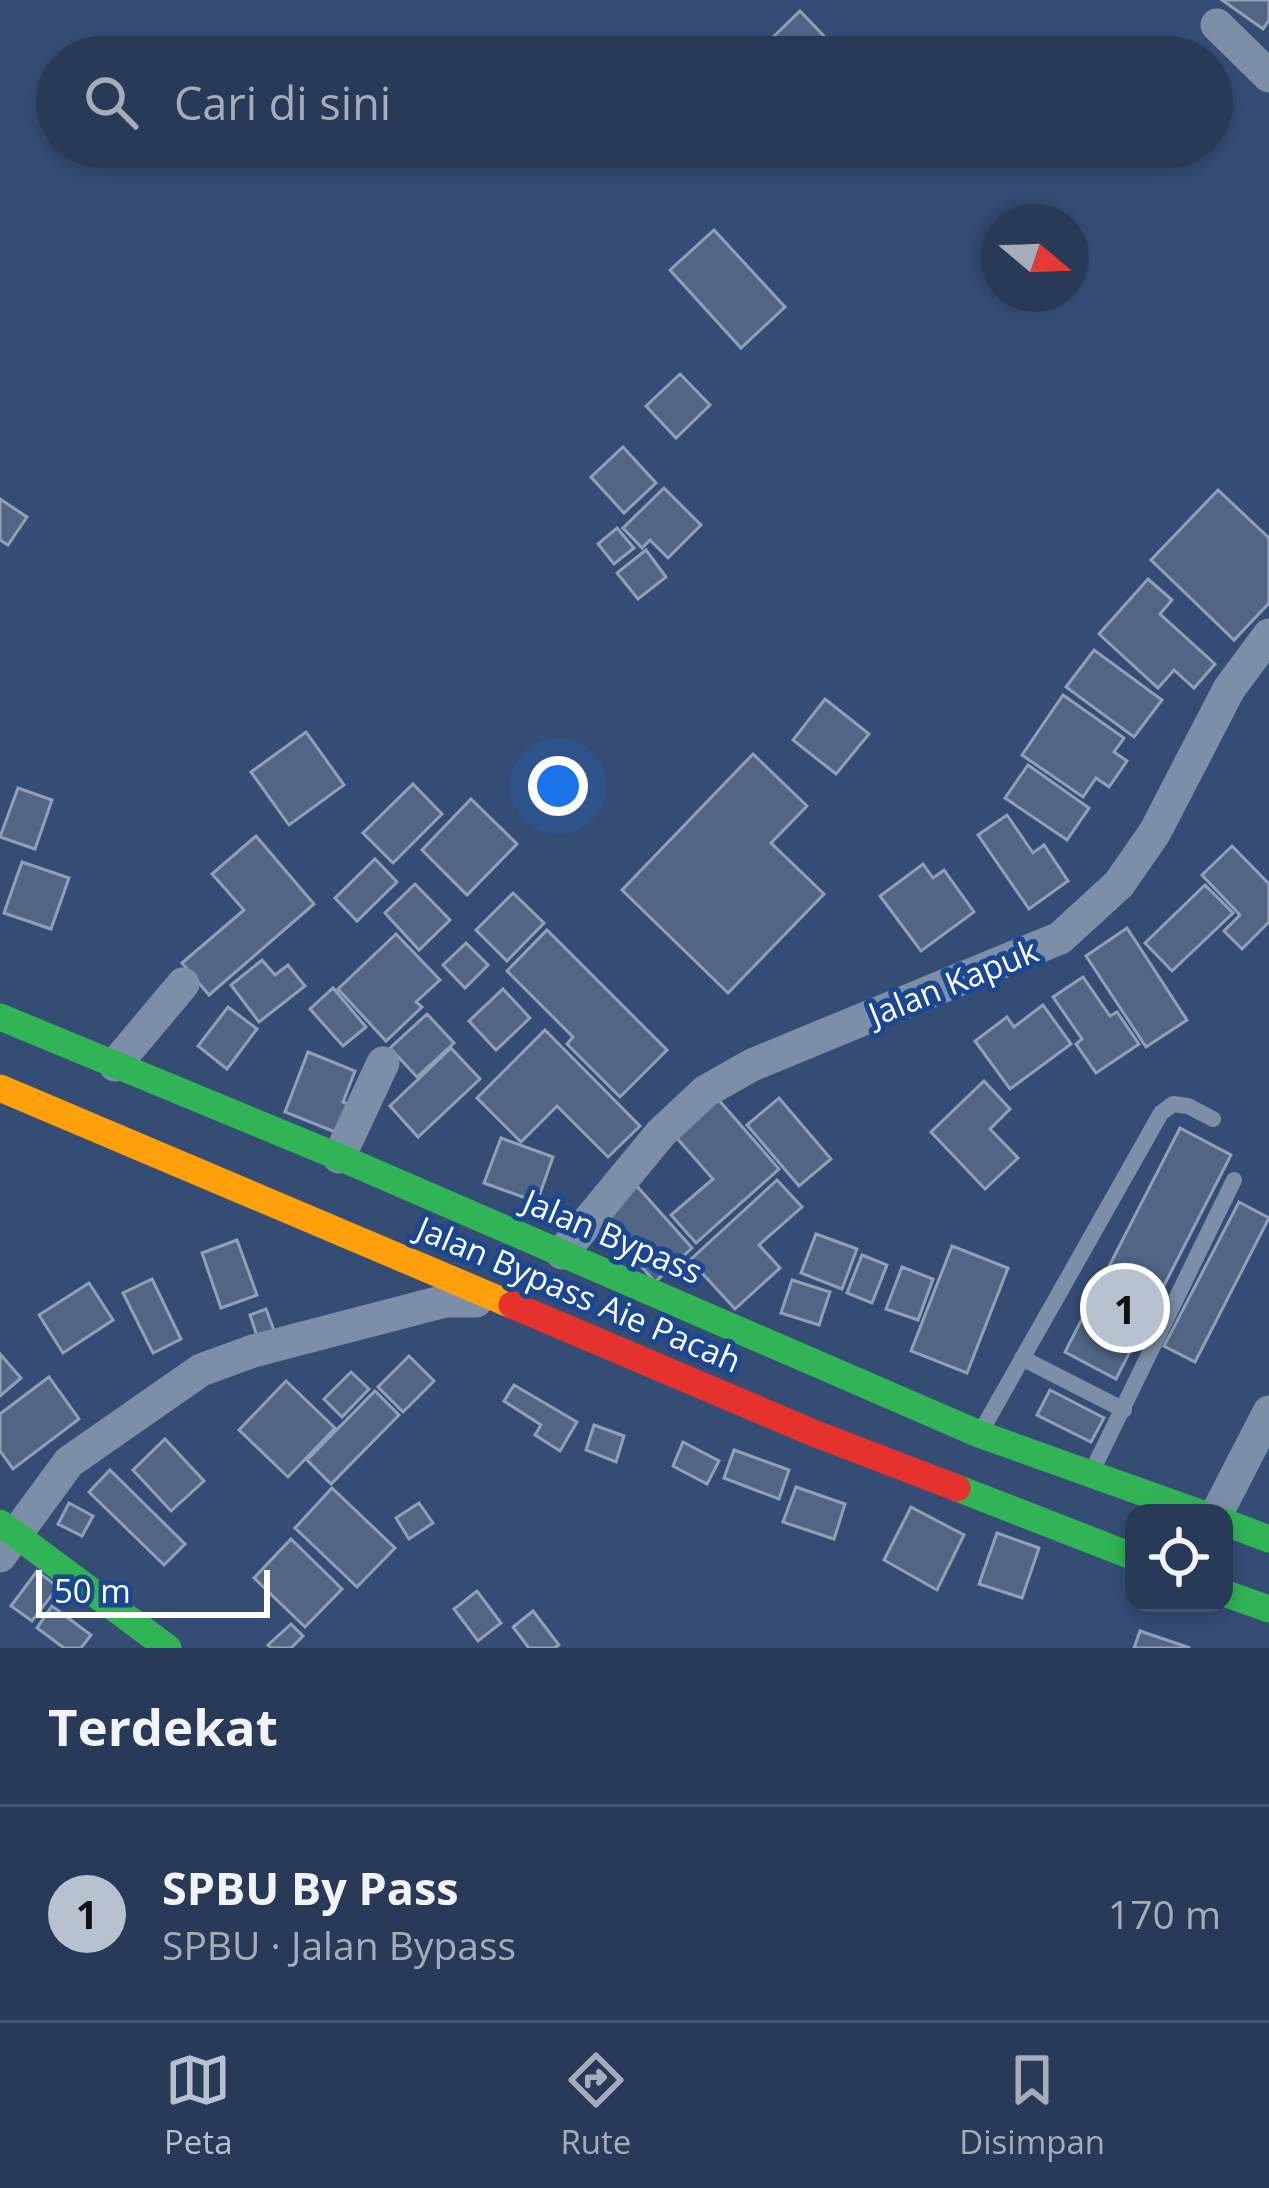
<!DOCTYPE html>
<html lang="id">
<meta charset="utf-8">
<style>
:root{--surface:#283a58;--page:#30415e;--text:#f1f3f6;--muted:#a5adba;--line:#44546e;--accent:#b8c1cf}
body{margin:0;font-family:"Open Sans",sans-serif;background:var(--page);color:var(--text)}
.controls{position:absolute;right:36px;bottom:36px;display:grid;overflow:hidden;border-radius:24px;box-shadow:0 6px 18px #0003}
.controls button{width:108px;height:108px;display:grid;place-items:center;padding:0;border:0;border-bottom:3px solid var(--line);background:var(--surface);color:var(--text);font:60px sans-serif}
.compass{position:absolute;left:981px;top:204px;width:108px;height:108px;border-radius:50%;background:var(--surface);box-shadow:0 6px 18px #0003;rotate:109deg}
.scale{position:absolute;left:36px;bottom:30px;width:234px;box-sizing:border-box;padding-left:12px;border:6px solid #fff;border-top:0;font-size:33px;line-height:42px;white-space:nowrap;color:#fff;-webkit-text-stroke:9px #1a4790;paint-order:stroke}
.you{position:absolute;left:558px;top:786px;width:42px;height:42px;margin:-30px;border:9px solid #fff;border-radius:50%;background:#1a73e8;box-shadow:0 0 0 18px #1a73e833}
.badge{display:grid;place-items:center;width:78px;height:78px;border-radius:50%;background:var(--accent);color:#111;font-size:39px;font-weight:700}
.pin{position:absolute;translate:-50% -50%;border:6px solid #fff;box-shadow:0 3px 12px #0006}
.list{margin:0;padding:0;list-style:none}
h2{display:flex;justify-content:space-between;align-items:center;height:156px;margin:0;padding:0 48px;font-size:51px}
h2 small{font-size:39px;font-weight:400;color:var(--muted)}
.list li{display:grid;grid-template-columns:78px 1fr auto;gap:36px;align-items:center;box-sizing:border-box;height:216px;padding:0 48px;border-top:3px solid var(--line)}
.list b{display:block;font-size:45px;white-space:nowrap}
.list p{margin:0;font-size:39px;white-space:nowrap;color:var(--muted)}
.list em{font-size:39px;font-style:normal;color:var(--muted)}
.icon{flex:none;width:66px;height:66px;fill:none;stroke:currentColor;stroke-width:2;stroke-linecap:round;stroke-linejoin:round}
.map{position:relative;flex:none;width:1269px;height:1648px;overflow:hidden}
.search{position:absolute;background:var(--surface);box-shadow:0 6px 18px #0003;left:36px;right:36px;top:36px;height:132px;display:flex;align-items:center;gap:30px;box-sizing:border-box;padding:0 42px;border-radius:66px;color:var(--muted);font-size:45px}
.sheet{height:372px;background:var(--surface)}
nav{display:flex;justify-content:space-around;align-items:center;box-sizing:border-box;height:168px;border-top:3px solid var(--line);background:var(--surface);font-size:33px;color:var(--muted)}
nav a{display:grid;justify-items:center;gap:6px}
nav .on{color:var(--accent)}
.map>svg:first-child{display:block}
.building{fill:#526585;stroke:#91a0b6;stroke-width:3}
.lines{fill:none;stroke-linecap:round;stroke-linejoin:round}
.lane{stroke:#7d8ea8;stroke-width:16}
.street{stroke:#7d8ea8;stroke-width:33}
.fast{stroke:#30b455;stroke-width:27}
.slow{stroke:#ff9f0a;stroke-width:27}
.jam{stroke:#e5322d;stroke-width:27}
.labels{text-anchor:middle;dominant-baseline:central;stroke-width:10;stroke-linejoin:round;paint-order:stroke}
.street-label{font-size:33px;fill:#fff;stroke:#1a4790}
</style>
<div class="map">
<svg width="1269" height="1648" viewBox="0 0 1269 1648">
<rect width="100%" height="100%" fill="#354d75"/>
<g class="building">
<path d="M1222 0H1269V20L1263 29Z"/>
<path d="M800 11 844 57H776L765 45Z"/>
<path d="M714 230 785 307 741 348 670 270Z"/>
<path d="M680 374 710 405 676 438 646 406Z"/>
<path d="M623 447 656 483 624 513 591 477Z"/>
<path d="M664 488 701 525 668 558 650 540 642 548 623 528Z"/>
<path d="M1218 490 1269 538V603L1234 640 1151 560Z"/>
<path d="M0 499 27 517 8 545 0 540Z"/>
<path d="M617 528 634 548 614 564 598 544Z"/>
<path d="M646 550 666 577 638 599 617 573Z"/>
<path d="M1148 579 1172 600 1160 614 1215 664 1194 688 1174 670 1158 688 1099 634Z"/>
<path d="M1094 650 1162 700 1134 737 1066 687Z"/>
<path d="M1063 695 1124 738 1114 752 1127 761 1109 787 1096 778 1083 797 1022 755Z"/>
<path d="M825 699 869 734 836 774 793 740Z"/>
<path d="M306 732 344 785 289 825 251 772Z"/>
<path d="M753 754 807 806 771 843 824 894 728 993 622 890Z"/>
<path d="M1028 765 1089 808 1067 840 1005 798Z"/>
<path d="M413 784 442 814 393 863 363 833Z"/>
<path d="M18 788 52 800 35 849 0 837Z"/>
<path d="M471 799 517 844 467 895 422 850Z"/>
<path d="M1007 815 1033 853 1044 845 1068 881 1029 909 978 835Z"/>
<path d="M256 836 314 904 209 995 182 963 244 910 212 874Z"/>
<path d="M1232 846 1269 884V922L1242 949 1224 931 1240 915 1202 875Z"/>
<path d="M375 859 397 882 357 921 335 898Z"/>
<path d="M22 862 69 878 51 929 4 913Z"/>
<path d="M923 864 933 878 944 870 974 912 921 951 880 896Z"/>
<path d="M415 884 450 920 419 950 385 913Z"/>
<path d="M1205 885 1233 913 1172 971 1145 943Z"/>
<path d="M513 893 544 923 507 961 476 930Z"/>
<path d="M1127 928 1187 1020 1146 1047 1086 956Z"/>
<path d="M547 930 667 1050 620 1097 567 1044 573 1037 507 971Z"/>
<path d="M396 934 440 980 416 1002 422 1007 386 1041 338 989Z"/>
<path d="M466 943 488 965 465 988 443 965Z"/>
<path d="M262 960 275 975 288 965 305 986 259 1022 231 985Z"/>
<path d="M1083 977 1110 1016 1117 1012 1139 1044 1096 1073 1076 1044 1082 1039 1053 997Z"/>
<path d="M333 988 366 1027 343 1046 310 1009Z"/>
<path d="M503 989 530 1018 496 1050 469 1021Z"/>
<path d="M1043 1005 1071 1044 1010 1089 975 1041 1007 1017 1014 1027Z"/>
<path d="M228 1007 257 1029 227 1069 198 1046Z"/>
<path d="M427 1014 454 1043 417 1077 390 1048Z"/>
<path d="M545 1030 640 1126 608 1157 557 1106 521 1142 477 1098Z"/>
<path d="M451 1048 480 1079 418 1137 390 1106Z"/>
<path d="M308 1052 355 1071 343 1102 352 1105 340 1134 285 1112Z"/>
<path d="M984 1081 1010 1109 990 1129 1018 1158 985 1189 931 1132Z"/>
<path d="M717 1098 779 1169 696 1243 671 1215 713 1179 674 1135Z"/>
<path d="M779 1098 831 1159 799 1186 747 1125Z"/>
<path d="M1180 1128 1231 1155 1116 1379 1065 1352Z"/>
<path d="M501 1138 553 1157 537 1202 484 1183Z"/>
<path d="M777 1180 802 1207 759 1245 780 1268 735 1309 690 1260Z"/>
<path d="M635 1184 692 1248 655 1282 598 1217Z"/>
<path d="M1239 1202 1269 1218 1195 1362 1164 1346Z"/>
<path d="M816 1234 857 1249 842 1289 801 1273Z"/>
<path d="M237 1240 257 1295 221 1308 202 1253Z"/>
<path d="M952 1246 1008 1268 967 1373 911 1351Z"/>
<path d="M862 1255 887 1265 872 1303 847 1293Z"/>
<path d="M902 1267 933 1279 918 1320 886 1309Z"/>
<path d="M152 1279 181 1339 153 1353 123 1293Z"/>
<path d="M792 1280 830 1292 819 1325 781 1313Z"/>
<path d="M89 1283 113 1320 63 1353 39 1315Z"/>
<path d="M266 1309 275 1333 258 1339 250 1315Z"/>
<path d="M0 1354 21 1378 0 1396Z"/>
<path d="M409 1356 434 1381 403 1412 378 1387Z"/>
<path d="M351 1372 369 1389 342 1417 324 1399Z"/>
<path d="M49 1377 79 1419 13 1469 0 1451V1414Z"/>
<path d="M286 1381 335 1428 288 1477 239 1430Z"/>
<path d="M514 1385 577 1422 560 1451 535 1435 541 1425 504 1401Z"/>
<path d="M1050 1390 1104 1418 1091 1442 1037 1415Z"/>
<path d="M375 1391 399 1415 331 1484 307 1460Z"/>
<path d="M594 1425 624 1436 616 1462 586 1450Z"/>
<path d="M165 1439 204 1481 171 1511 133 1470Z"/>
<path d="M683 1442 719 1461 707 1484 673 1466Z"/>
<path d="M734 1450 789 1470 779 1499 724 1478Z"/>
<path d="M110 1470 185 1544 164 1565 89 1492Z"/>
<path d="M796 1487 845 1504 834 1539 783 1522Z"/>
<path d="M332 1488 395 1548 357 1587 295 1528Z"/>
<path d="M69 1503 93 1516 82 1536 58 1524Z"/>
<path d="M419 1503 433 1523 409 1539 396 1518Z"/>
<path d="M911 1507 964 1535 937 1590 884 1560Z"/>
<path d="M997 1533 1039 1548 1022 1598 979 1584Z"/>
<path d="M291 1539 342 1589 305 1627 254 1578Z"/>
<path d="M37 1571 58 1587 32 1621 11 1606Z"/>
<path d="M477 1591 501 1623 478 1641 454 1609Z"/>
<path d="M52 1606 91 1635 81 1648H64L37 1628Z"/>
<path d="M533 1611 559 1645 554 1648H529L513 1627Z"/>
<path d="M291 1624 303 1636 291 1648H271L268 1645Z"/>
<path d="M1140 1631 1190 1648H1134Z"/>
</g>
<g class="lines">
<g class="lane">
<path d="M1022 1358 1124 1410"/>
<path d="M983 1428 1161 1113 1173 1104 1188 1106 1213 1119"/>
<path d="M1095 1465 1234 1180"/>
</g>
<g class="street">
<path d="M1217 25 1269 76"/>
<path d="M115 1065 183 984"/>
<path d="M339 1157 383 1063"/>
<path d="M562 1253 661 1133 706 1091 752 1065 1060 938 1119 884 1155 832 1229 689 1269 635"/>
<path d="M1217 1513 1269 1412"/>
<path d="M0 1556 69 1462 201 1370 253 1351 445 1301H476"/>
</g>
<g class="fast">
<path d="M0 1017 339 1157 979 1434 1200 1513"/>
<path d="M957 1488 1134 1557"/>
<path d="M1224 1522 1269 1539"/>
<path d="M0 1523 168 1648"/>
<path d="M1224 1593 1269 1609"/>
</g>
<path class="slow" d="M0 1088 512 1305"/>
<path class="jam" d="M512 1305 811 1432 957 1488"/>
</g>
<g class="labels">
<g class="street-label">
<text transform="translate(953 982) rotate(-22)">Jalan Kapuk</text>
<text transform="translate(613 1236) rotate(23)">Jalan Bypass</text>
<text transform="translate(579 1294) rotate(23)">Jalan Bypass Aie Pacah</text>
</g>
</g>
</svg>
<div class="controls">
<button><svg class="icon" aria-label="locate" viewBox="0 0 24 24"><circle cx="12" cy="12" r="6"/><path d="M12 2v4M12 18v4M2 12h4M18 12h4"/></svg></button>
</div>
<svg class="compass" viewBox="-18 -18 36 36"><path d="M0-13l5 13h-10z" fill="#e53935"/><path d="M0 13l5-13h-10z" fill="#a5adba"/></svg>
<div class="scale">50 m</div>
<div class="you"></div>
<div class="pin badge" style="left:1125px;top:1308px">1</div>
<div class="search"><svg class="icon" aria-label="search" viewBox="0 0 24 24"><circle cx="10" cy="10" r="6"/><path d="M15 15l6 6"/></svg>Cari di sini</div>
</div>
<section class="sheet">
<h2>Terdekat<small></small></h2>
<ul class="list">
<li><span class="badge">1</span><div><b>SPBU By Pass</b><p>SPBU · Jalan Bypass</p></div><em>170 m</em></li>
</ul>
</section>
<nav>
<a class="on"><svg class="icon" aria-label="map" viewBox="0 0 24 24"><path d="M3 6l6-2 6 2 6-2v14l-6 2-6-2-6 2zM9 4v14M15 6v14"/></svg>Peta</a>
<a><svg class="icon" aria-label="directions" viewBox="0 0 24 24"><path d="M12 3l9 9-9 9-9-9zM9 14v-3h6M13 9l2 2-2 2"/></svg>Rute</a>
<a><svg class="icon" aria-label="saved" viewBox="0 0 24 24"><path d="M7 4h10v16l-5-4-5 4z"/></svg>Disimpan</a>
</nav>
